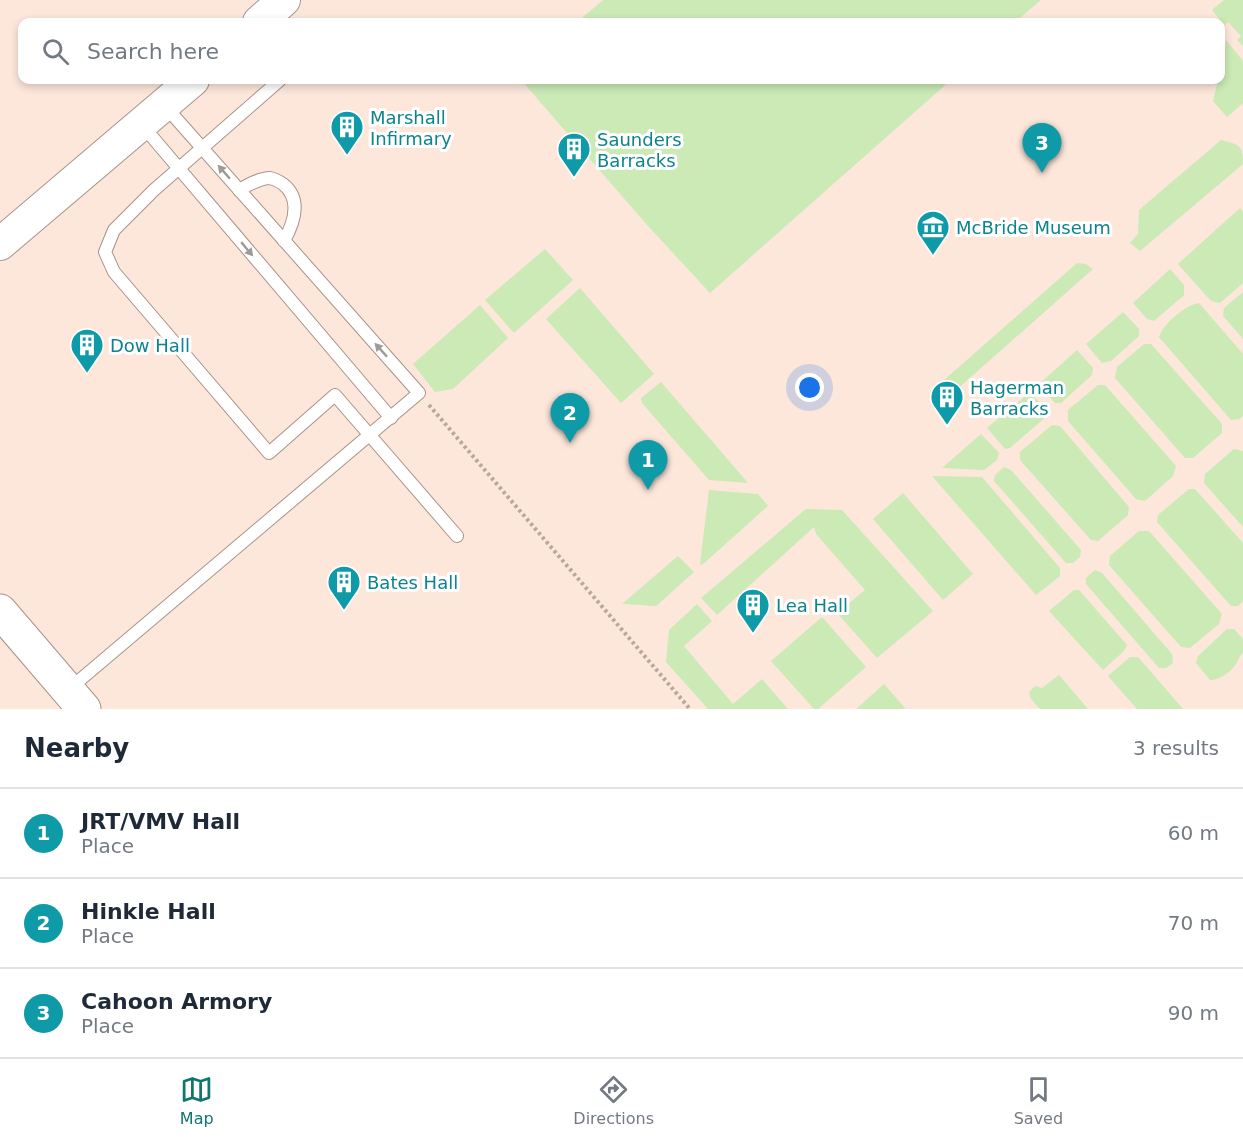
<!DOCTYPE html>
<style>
:root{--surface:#fff;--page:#f2f2f3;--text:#1f2937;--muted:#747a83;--line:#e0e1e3;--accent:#0f766e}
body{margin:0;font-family:"DejaVu Sans",sans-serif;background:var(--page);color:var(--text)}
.you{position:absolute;left:810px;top:388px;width:21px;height:21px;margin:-15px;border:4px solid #fff;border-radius:50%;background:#1a73e8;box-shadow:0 0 0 9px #1a73e833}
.badge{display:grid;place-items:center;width:39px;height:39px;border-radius:50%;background:var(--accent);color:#fff;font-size:20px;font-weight:700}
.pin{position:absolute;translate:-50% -50px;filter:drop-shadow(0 2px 3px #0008)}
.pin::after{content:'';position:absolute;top:32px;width:21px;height:18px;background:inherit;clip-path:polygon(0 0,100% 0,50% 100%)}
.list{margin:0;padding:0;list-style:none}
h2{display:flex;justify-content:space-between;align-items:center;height:78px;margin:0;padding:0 24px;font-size:26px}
h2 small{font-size:20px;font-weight:400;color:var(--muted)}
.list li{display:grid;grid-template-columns:39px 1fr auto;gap:18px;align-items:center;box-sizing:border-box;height:90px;padding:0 24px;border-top:2px solid var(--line)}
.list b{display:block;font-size:22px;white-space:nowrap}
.list p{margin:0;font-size:20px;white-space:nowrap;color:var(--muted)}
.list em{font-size:20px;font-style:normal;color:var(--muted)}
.icon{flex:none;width:33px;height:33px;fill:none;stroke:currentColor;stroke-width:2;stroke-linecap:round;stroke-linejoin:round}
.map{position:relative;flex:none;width:1243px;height:709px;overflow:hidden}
.search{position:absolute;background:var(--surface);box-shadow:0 3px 9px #0003;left:18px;right:18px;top:18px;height:66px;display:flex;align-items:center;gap:15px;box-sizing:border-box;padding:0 21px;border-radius:12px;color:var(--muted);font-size:22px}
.sheet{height:348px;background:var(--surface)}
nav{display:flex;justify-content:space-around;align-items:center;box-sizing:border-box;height:84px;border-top:2px solid var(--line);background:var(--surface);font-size:16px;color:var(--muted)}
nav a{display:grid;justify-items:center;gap:3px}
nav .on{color:var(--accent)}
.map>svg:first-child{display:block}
.green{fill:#cbeab6}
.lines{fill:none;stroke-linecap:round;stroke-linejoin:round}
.service-casing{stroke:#a79388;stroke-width:14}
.tertiary-casing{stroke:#a79388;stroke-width:34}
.secondary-casing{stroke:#a79388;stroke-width:35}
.path{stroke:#b8a79e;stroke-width:4;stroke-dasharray:3 3;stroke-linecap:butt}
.service{stroke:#fff;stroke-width:12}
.tertiary{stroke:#fff;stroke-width:32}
.secondary{stroke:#fff;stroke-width:33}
.oneway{fill:#9e9a97}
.labels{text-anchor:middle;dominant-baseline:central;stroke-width:6;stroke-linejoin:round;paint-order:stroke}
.culture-label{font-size:18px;fill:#0d838f;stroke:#fff;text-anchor:start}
</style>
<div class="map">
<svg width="1243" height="709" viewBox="0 0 1243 709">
<rect width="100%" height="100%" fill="#fde7db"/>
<g class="green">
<path d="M603 0H1041L1015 22H577Z"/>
<path d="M1224 0H1243V46L1237 40 1241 36 1228 22 1224 25 1212 10Z"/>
<path d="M1226 40 1243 61V103L1227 117 1213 101 1218 80H1220L1221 67Z"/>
<path d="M521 80H951L710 293 648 226Z"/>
<path d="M1221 140C1239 145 1243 144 1243 164L1140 251 1130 243 1138 234 1139 210Z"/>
<path d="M1240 208 1243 212V283L1220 303 1211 301 1178 264Z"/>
<path d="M545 249 573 280 514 333 485 300Z"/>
<path d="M1077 263 1086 264 1093 269 954 392 944 380Z"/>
<path d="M1170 269 1184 285V295L1154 321 1147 319 1133 303Z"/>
<path d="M580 288 654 374 621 403 546 319Z"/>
<path d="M1243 292V339L1223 316 1224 308Z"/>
<path d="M1199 303 1243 354V416L1239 419 1231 420 1159 337C1163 324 1185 305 1199 303Z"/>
<path d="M480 305 508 338 453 389 435 392 413 364Z"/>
<path d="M1123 312 1139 329V336L1111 361 1102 363 1086 344Z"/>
<path d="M1144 344H1151L1222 424V433L1193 458H1185L1115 378 1117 367Z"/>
<path d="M1077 350 1093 368 1092 375 1061 403H1055L1038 385Z"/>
<path d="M661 382 748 483 709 480 642 403 641 398Z"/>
<path d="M1098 385H1105L1176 466 1173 476 1145 501 1136 499 1068 421V410Z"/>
<path d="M1030 392 1046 410V417L1010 448 1005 449 987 428Z"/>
<path d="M1052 425 1060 426 1129 507 1128 515 1098 541 1091 540 1020 460V452Z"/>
<path d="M981 434 999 453 997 460 984 470 942 468Z"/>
<path d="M1234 449 1243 451V527L1204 483 1205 474Z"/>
<path d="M1004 467 1011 470 1081 550 1080 557 1073 563H1066L994 481 995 475Z"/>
<path d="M932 476 982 477 1060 568V576L1036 595Z"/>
<path d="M1189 489H1195L1243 543V601L1238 606H1231L1157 522 1158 515Z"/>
<path d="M709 490 758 494 768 506 702 565 700 564Z"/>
<path d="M903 493 973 574 943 600 873 519Z"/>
<path d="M806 509 842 510 933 611 877 658 837 613 865 590 816 534 814 527 717 615 701 598Z"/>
<path d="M1139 531H1149L1222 614 1219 624 1190 648 1181 647 1109 565 1110 556Z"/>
<path d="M678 556 694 572 656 606 622 604Z"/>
<path d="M1095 570 1102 573 1172 654 1173 663 1166 668H1159L1086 584V578Z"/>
<path d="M1074 590H1079L1127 645 1124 651 1103 670 1049 611Z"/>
<path d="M697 604 712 621 684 646 733 704 762 679 788 709H708L666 662 669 630Z"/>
<path d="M822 617 866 667 818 709H814L771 661Z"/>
<path d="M1227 629H1234L1243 639V653C1238 657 1239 661 1235 665 1230 673 1219 680 1210 680L1196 663 1198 656Z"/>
<path d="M1130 657H1138L1183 709H1137L1108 676Z"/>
<path d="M1059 675 1088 709H1040L1031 699 1029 692 1035 686 1042 688Z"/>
<path d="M884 684 905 708 904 709H856Z"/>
</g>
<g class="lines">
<g class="service-casing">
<g id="service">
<path d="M280 80 154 190 114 230 105 252 114 272 269 453 335 395 457 536"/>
<path d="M142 125 391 418"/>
<path d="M239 190C248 185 260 178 270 178 275 179 280 182 283 184 302 199 294 223 284 241"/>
<path d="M68 690 419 393 165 106"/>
</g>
</g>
<g class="tertiary-casing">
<g id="tertiary">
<path d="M259 22 284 0"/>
<path d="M0 244 193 80"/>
</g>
</g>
<g class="secondary-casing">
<path id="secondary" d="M0 611 84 709"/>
</g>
<path class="path" d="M429 405 690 709"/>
<use href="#service" class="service"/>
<use href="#tertiary" class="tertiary"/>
<use href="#secondary" class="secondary"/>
</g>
<defs><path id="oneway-solid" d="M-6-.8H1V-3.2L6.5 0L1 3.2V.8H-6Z" transform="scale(1.5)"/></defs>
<g class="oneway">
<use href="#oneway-solid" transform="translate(224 172) rotate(-131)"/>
<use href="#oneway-solid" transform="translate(247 249) rotate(50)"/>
<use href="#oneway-solid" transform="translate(381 350) rotate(-132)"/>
</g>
<defs>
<g id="building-pin" transform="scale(1.725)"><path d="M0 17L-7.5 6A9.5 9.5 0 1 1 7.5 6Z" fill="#0f9aa8" stroke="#fff"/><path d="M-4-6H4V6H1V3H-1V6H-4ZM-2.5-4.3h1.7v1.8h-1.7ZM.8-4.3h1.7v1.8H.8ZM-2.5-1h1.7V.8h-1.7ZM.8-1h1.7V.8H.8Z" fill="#fff"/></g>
<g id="museum-pin" transform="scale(1.725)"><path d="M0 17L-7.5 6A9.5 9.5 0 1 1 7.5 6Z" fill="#0f9aa8" stroke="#fff"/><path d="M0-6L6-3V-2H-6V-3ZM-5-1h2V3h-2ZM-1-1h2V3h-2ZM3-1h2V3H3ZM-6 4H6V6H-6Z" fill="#fff"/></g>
</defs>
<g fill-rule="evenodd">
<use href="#building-pin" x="347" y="127"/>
<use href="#building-pin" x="574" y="149"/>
<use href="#museum-pin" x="933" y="227"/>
<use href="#building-pin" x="87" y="345"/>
<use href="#building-pin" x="947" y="397"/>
<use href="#building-pin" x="344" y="582"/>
<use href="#building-pin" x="753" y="605"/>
</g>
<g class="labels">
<g class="culture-label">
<text x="370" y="117">Marshall<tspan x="370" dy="21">Infirmary</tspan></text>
<text x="597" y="139">Saunders<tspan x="597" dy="21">Barracks</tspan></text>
<text x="956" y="227">McBride Museum</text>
<text x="110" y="345">Dow Hall</text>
<text x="970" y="387">Hagerman<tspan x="970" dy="21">Barracks</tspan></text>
<text x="367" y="582">Bates Hall</text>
<text x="776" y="605">Lea Hall</text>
</g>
</g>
</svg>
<div class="you"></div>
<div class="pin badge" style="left:648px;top:490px;background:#0f9aa8">1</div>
<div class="pin badge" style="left:570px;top:443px;background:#0f9aa8">2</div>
<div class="pin badge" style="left:1042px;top:173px;background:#0f9aa8">3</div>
<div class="search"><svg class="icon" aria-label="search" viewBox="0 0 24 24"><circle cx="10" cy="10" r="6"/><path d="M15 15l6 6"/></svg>Search here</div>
</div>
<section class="sheet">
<h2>Nearby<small>3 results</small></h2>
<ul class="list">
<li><span class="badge" style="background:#0f9aa8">1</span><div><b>JRT/VMV Hall</b><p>Place</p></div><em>60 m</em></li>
<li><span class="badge" style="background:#0f9aa8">2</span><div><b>Hinkle Hall</b><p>Place</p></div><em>70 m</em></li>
<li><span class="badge" style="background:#0f9aa8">3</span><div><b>Cahoon Armory</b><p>Place</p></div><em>90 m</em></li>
</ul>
</section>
<nav>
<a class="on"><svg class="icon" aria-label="map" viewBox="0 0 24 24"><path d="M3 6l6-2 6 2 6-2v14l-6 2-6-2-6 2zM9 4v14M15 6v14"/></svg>Map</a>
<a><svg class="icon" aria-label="directions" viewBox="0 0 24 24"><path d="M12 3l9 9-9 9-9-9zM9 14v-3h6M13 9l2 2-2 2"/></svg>Directions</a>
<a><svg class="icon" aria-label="saved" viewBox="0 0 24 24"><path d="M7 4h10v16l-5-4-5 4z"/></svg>Saved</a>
</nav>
